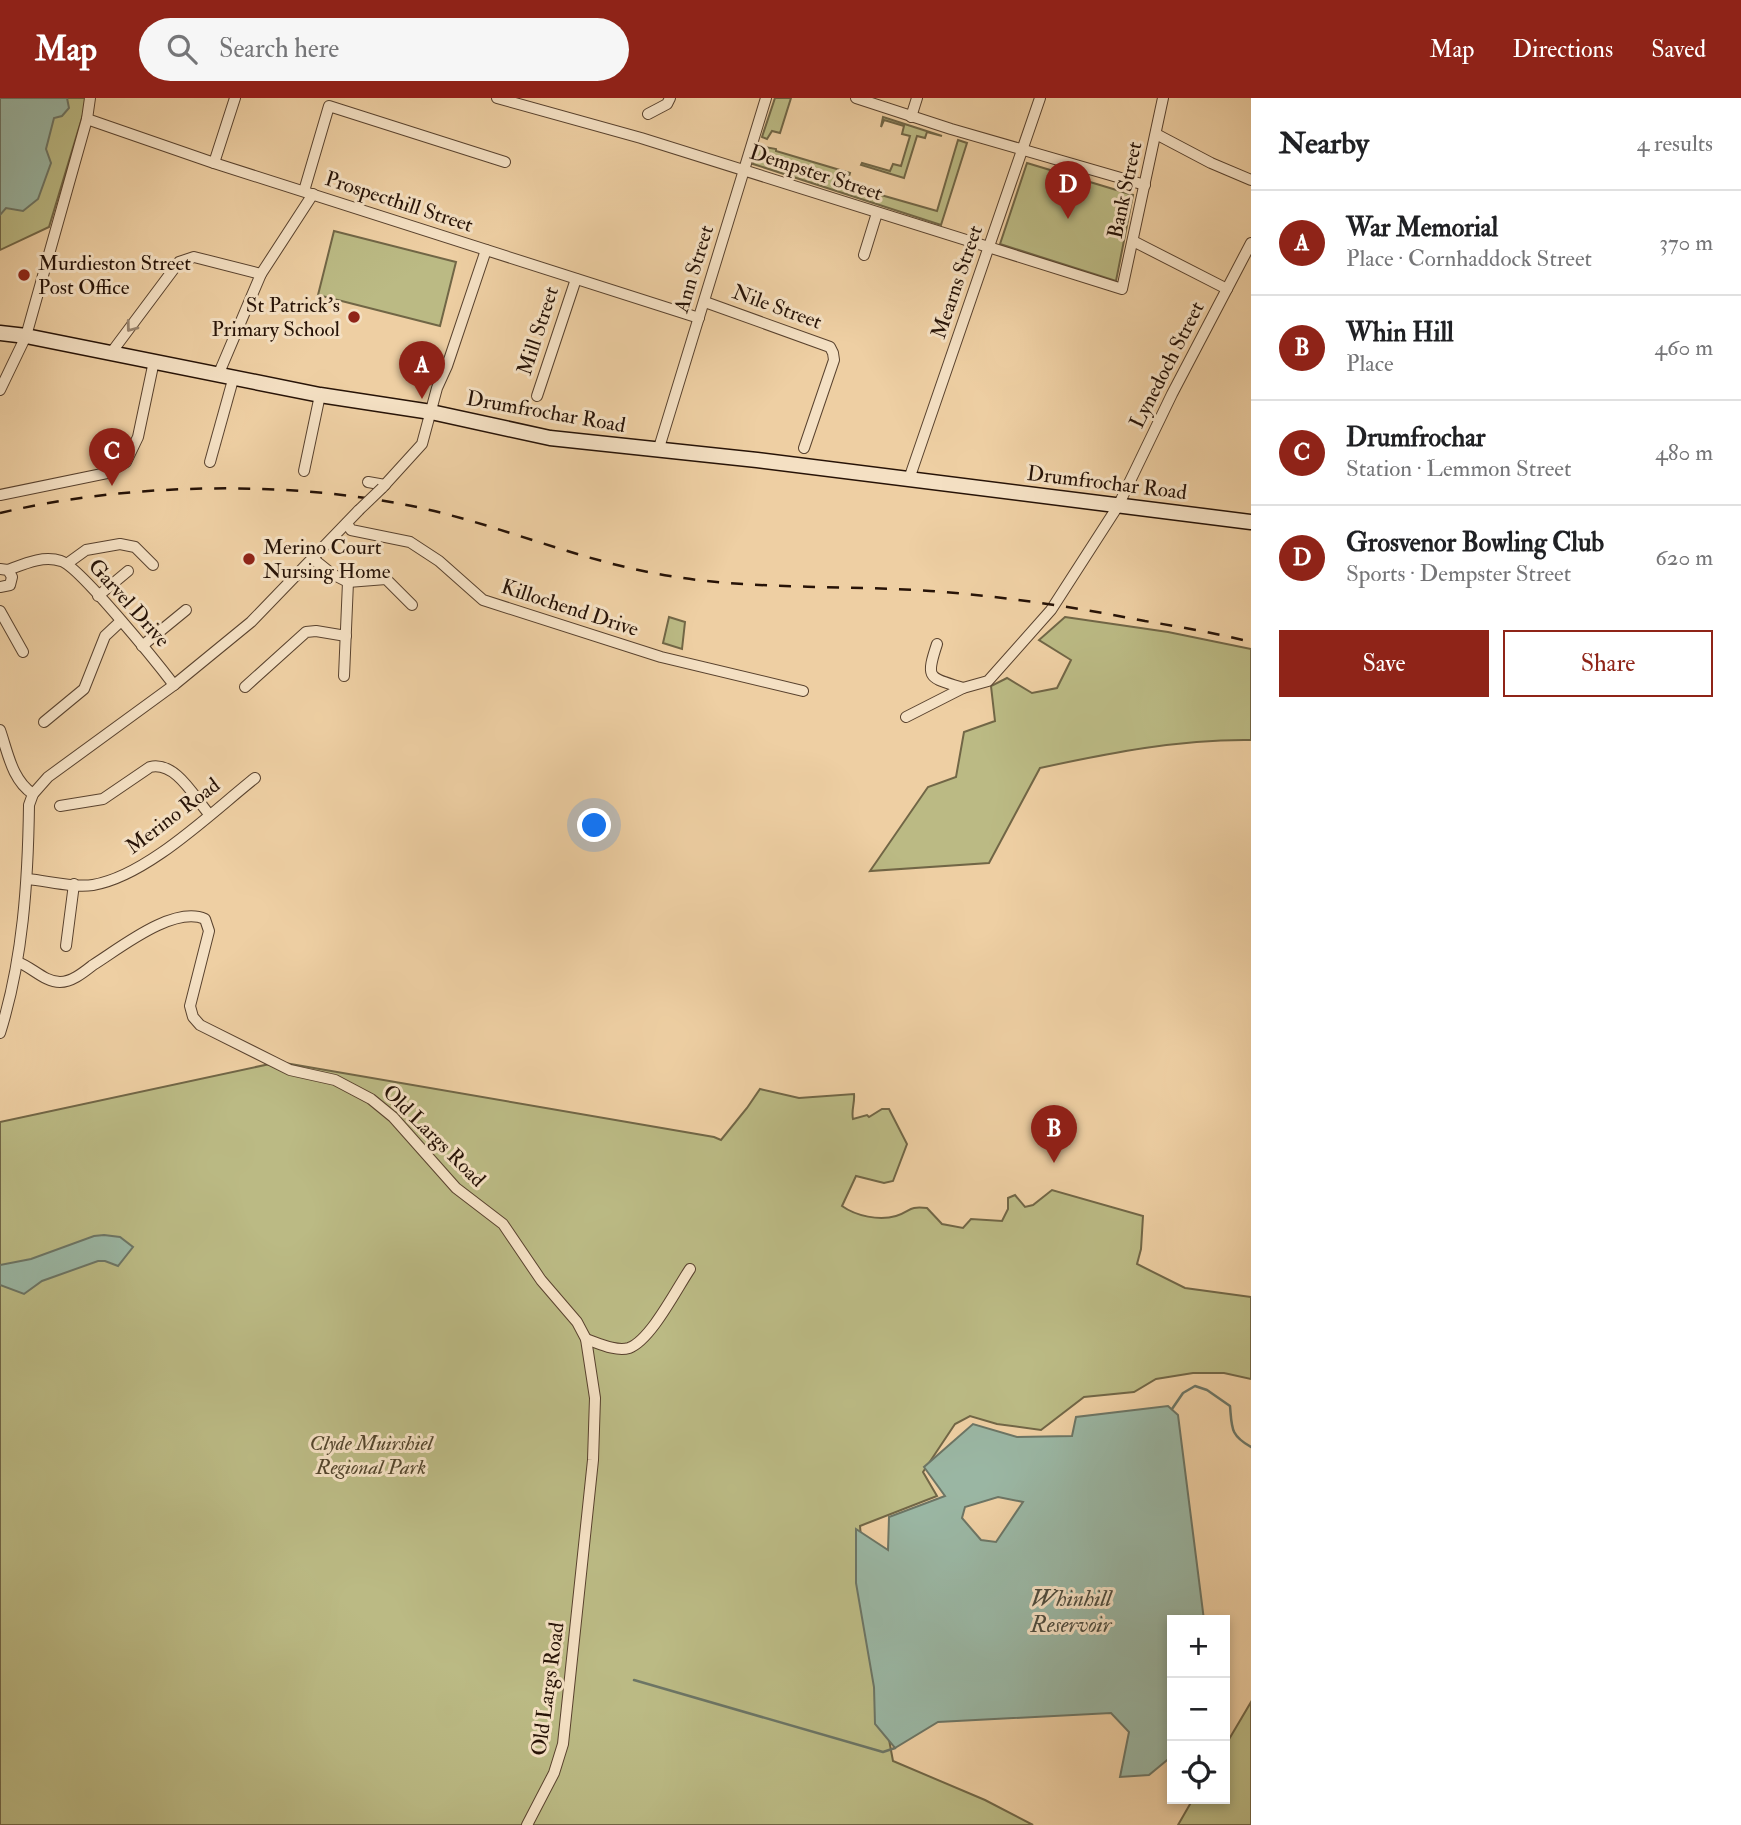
<!DOCTYPE html>
<meta charset="utf-8">
<style>
:root{--surface:#fff;--page:#f6f6f6;--text:#202124;--muted:#757577;--line:#e0e0e0;--accent:#8f2418}
body{margin:0;font-family:"IM FELL Double Pica",serif;background:var(--page);color:var(--text)}
.controls{position:absolute;right:21px;bottom:21px;display:grid;overflow:hidden;border-radius:0px;box-shadow:0 4px 10px #0003}
.controls button{width:63px;height:63px;display:grid;place-items:center;padding:0;border:0;border-bottom:2px solid var(--line);background:var(--surface);color:var(--text);font:35px sans-serif}
.you{position:absolute;left:595px;top:728px;width:24px;height:24px;margin:-18px;border:5px solid #fff;border-radius:50%;background:#1a73e8;box-shadow:0 0 0 10px #1a73e833}
.badge{display:grid;place-items:center;width:46px;height:46px;border-radius:50%;background:var(--accent);color:#fff;font-size:23px;font-weight:700}
.pin{position:absolute;translate:-50% -58px;filter:drop-shadow(0 2px 4px #0008)}
.pin::after{content:'';position:absolute;top:37px;width:24px;height:21px;background:inherit;clip-path:polygon(0 0,100% 0,50% 100%)}
.list{margin:0;padding:0;list-style:none}
h2{display:flex;justify-content:space-between;align-items:center;height:91px;margin:0;padding:0 28px;font-size:30px}
h2 small{font-size:23px;font-weight:400;color:var(--muted)}
.list li{display:grid;grid-template-columns:46px 1fr auto;gap:21px;align-items:center;box-sizing:border-box;height:105px;padding:0 28px;border-top:2px solid var(--line)}
.list b{display:block;font-size:26px;white-space:nowrap}
.list p{margin:0;font-size:23px;white-space:nowrap;color:var(--muted)}
.list em{font-size:23px;font-style:normal;color:var(--muted)}
.actions{display:flex;gap:14px;padding:21px 28px}
.actions a{flex:1;padding:16px 0;border:2px solid var(--accent);border-radius:0px;text-align:center;font-size:24px;color:var(--accent)}
.actions .main{background:var(--accent);color:#fff}
.icon{flex:none;width:38px;height:38px;fill:none;stroke:currentColor;stroke-width:2;stroke-linecap:round;stroke-linejoin:round}
.map{position:relative;flex:none;width:1251px;height:1727px;overflow:hidden}
header{display:flex;align-items:center;gap:42px;box-sizing:border-box;height:98px;padding:0 35px;background:var(--accent);color:#fff}
header strong{font-size:33px}
nav{display:flex;gap:38px;margin-inline-start:auto;font-size:24px}
.search{width:490px;height:63px;background:var(--page);display:flex;align-items:center;gap:18px;box-sizing:border-box;padding:0 24px;border-radius:38px;color:var(--muted);font-size:26px}
main{display:flex}
aside{flex:1;background:var(--surface)}
.map>svg:first-child{display:block}
.green{fill:#bbba84;stroke:#716646;stroke-width:2}
.water{fill:#9ab6a3;stroke:#6c7565;stroke-width:2;fill-rule:evenodd}
.lines{fill:none;stroke-linecap:round;stroke-linejoin:round}
.stream{stroke:#6c7565;stroke-width:2.5}
.minor-casing{stroke:#59422e;stroke-width:12}
.secondary-casing{stroke:#271307;stroke-width:17}
.minor{stroke:#f4e0c3;stroke-width:10}
.secondary{stroke:#f4e0c3;stroke-width:14}
.rail{stroke:#271307;stroke-width:2.5;stroke-dasharray:12 12;stroke-linecap:butt}
.minor-bridge-casing{stroke:#59422e;stroke-width:12;stroke-linecap:butt}
.minor-bridge{stroke:#f4e0c3;stroke-width:10}
.oneway{stroke:#98846e}
.poi-dot{fill:#8f2418;stroke:#f4e0c3;stroke-width:2.5}
.labels{text-anchor:middle;dominant-baseline:central;stroke-width:6;stroke-linejoin:round;paint-order:stroke}
.street-label{font-size:21px;fill:#271307;stroke:#f4e0c3}
.poi-label{font-size:21px;fill:#271307;stroke:#f4e0c3;text-anchor:start}
.park-label{font-size:21px;font-style:italic;fill:#53452c;stroke:#f4e0c3}
.water-label{font-size:23px;font-style:italic;fill:#4f4c3e;stroke:#f4e0c3}
</style>
<header>
<strong>Map</strong>
<div class="search"><svg class="icon" aria-label="search" viewBox="0 0 24 24"><circle cx="10" cy="10" r="6"/><path d="M15 15l6 6"/></svg>Search here</div>
<nav><a>Map</a><a>Directions</a><a>Saved</a></nav>
</header>
<main>
<div class="map">
<svg width="1251" height="1727" viewBox="0 0 1251 1727">
<rect width="100%" height="100%" fill="#eecfa3"/>
<filter id="stains"><feTurbulence type="fractalNoise" baseFrequency=".00286" numOctaves="4"/><feColorMatrix values="0 0 0 0 .2 0 0 0 0 .09 0 0 0 0 .02 0 0 0 .5 -.17"/></filter>
<radialGradient id="worn" r=".72"><stop offset=".6" stop-color="#630" stop-opacity="0"/><stop offset="1" stop-color="#630" stop-opacity=".3"/></radialGradient>
<g class="green">
<path d="M0 0H88L49 129 0 152Z"/>
<path d="M775 0H791L780 35 772 33 767 41 762 39Z"/>
<path d="M883 19 942 38 927 34 925 40 917 38 904 80 861 67 862 65 890 73 893 66 901 68 910 38 902 36 904 28 884 22 881 29Z"/>
<path d="M958 42 967 45 941 127 753 66 759 48 776 51V53L850 75 847 85 853 89 937 113Z"/>
<path d="M1027 65 1133 97 1116 183 1000 146Z"/>
<path d="M334 133 456 164 440 228 318 197Z"/>
<path d="M669 519 685 524 682 551 663 545Z"/>
<path d="M1065 519 1168 534 1251 551V642C1180 641 1109 655 1040 670L989 765 870 773 928 689 956 679 964 634 995 623 991 588 1007 580 1032 595 1057 590 1071 562 1039 542Z"/>
<path d="M279 964 714 1039 721 1042 747 1010 760 991 799 1000 854 996C855 1005 851 1012 853 1021L867 1017 869 1019 882 1011H889L907 1046 893 1083 884 1085 856 1078 842 1108C856 1118 879 1123 896 1118 912 1113 907 1108 927 1110L942 1126 963 1130 971 1121 1002 1123 1008 1111V1100L1015 1097 1025 1109 1033 1107 1052 1092 1143 1118 1141 1151 1137 1166 1185 1190 1251 1199V1281L1224 1275H1193L1156 1281 1134 1294 1084 1299 1041 1332 997 1326 970 1318 955 1326 923 1374 937 1398 860 1428 870 1539 893 1663 985 1702 1033 1727H0V1024Z"/>
<path d="M1251 1604V1727H1178L1193 1701H1225V1648Z"/>
</g>
<g class="water">
<path d="M0 0H67L69 10 62 18 54 20 46 51 51 65 38 101 23 113 6 110 0 117Z"/>
<path d="M104 1137 120 1139 133 1149 118 1168 105 1163H98L42 1183 24 1196 0 1187V1167L31 1161 94 1138Z"/>
<path d="M1168 1308 1178 1317 1204 1522H1172V1658L1149 1677 1120 1679 1129 1634 1111 1615 938 1624 895 1650 875 1626 874 1589 856 1485V1431L888 1452 889 1419 945 1398 924 1369 973 1326 1017 1339 1072 1338 1076 1319ZM998 1399 1023 1404 996 1444 981 1442 962 1420 965 1409Z"/>
</g>
<g class="lines">
<g class="stream">
<path d="M1172 1311 1183 1295 1195 1288 1207 1292 1230 1308C1232 1330 1230 1337 1251 1349"/>
<path d="M634 1582 883 1654 895 1650"/>
</g>
<g class="minor-casing">
<g id="minor">
<path d="M497 0 641 40 1122 191 1163 0"/>
<path d="M856 0 951 31 1145 87"/>
<path d="M648 16 667 6 670 0"/>
<path d="M911 19 917 0"/>
<path d="M87 21 214 65 699 220"/>
<path d="M1156 36 1211 65 1251 82"/>
<path d="M214 65 235 0"/>
<path d="M304 93 329 8 505 64"/>
<path d="M1133 143 1227 191"/>
<path d="M864 157 877 115"/>
<path d="M705 204 830 249 833 255 834 262 804 350"/>
<path d="M111 255 179 164 194 159 261 176"/>
<path d="M219 275 261 176 313 96"/>
<path d="M0 292 26 238 87 21 90 0"/>
<path d="M537 298 576 181"/>
<path d="M658 353 766 0"/>
<path d="M210 364 234 278"/>
<path d="M304 373 320 297"/>
<path d="M909 381 1040 0"/>
<path d="M368 384 385 387"/>
<path d="M382 390 422 346 437 290 447 268 486 152"/>
<path d="M0 397 107 375 126 364 138 339 154 263"/>
<path d="M347 425 351 432 410 444 439 463 483 502 661 559 803 593"/>
<path d="M312 460 332 476 348 484 386 481 412 507"/>
<path d="M68 465 86 452 120 446 135 449 153 467"/>
<path d="M0 471 8 472 12 479 10 487 0 489"/>
<path d="M8 472C24 466 43 457 61 463 79 468 158 566 174 587"/>
<path d="M98 498 128 473"/>
<path d="M0 513 23 554"/>
<path d="M937 546C925 582 929 579 963 590"/>
<path d="M142 548 186 512"/>
<path d="M344 578 348 484"/>
<path d="M245 589 306 534 316 533 346 538"/>
<path d="M906 619 963 590 988 583 1051 512 1118 408 1172 296 1251 145"/>
<path d="M44 624 84 591 105 538 121 523"/>
<path d="M0 632C8 655 12 682 33 696"/>
<path d="M60 708 103 701 150 669C176 663 194 699 209 716"/>
<path d="M28 781C48 783 73 790 93 787 147 778 212 714 255 680"/>
<path d="M66 848 74 786"/>
<path d="M17 864C31 868 44 884 60 884 72 884 84 874 93 867 119 851 173 807 205 821L209 833 190 908 193 919 200 927 290 972 335 982 371 1001 393 1019 456 1090 503 1126 541 1182 577 1224 586 1241 595 1300 593 1362 563 1646 554 1675 527 1727"/>
<path d="M0 935C23 862 28 783 29 707L33 696 48 679 174 587 251 524 359 412"/>
<path d="M586 1241C598 1245 616 1254 629 1250 651 1242 677 1190 690 1171"/>
</g>
</g>
<g class="secondary-casing">
<path id="secondary" d="M0 235 26 238 320 297 431 314 550 340 757 362 1251 424"/>
</g>
<use href="#minor" class="minor"/>
<use href="#secondary" class="secondary"/>
<path class="rail" d="M0 415C126 385 285 382 412 408 499 426 581 464 670 478 754 492 845 487 930 493 1003 498 1074 509 1145 523 1180 529 1216 535 1251 544"/>
<g class="minor-bridge-casing">
<path id="minor-bridge" d="M359 412 382 390"/>
</g>
<use href="#minor-bridge" class="minor-bridge"/>
</g>
<defs><path id="oneway-chevron" d="M-2-3.5L2.5 0L-2 3.5" fill="none" stroke-width="1.6" stroke-linecap="round" stroke-linejoin="round" transform="scale(1.75)"/></defs>
<use class="oneway" href="#oneway-chevron" transform="translate(131 229) rotate(127)"/>
<g class="poi-dot">
<circle cx="24" cy="177" r="7"/>
<circle cx="354" cy="219" r="7"/>
<circle cx="249" cy="461" r="7"/>
</g>
<g class="labels">
<g class="street-label">
<text transform="translate(816 75) rotate(18)">Dempster Street</text>
<text transform="translate(1125 92) rotate(-78)">Bank Street</text>
<text transform="translate(399 104) rotate(18)">Prospecthill Street</text>
<text transform="translate(694 171) rotate(-73)">Ann Street</text>
<text transform="translate(957 184) rotate(-71)">Mearns Street</text>
<text transform="translate(777 209) rotate(20)">Nile Street</text>
<text transform="translate(538 233) rotate(-72)">Mill Street</text>
<text transform="translate(1167 267) rotate(-63)">Lynedoch Street</text>
<text transform="translate(546 314) rotate(10)">Drumfrochar Road</text>
<text transform="translate(1107 385) rotate(7)">Drumfrochar Road</text>
<text transform="translate(129 505) rotate(48)">Garvel Drive</text>
<text transform="translate(570 510) rotate(18)">Killochend Drive</text>
<text transform="translate(173 718) rotate(-37)">Merino Road</text>
<text transform="translate(434 1038) rotate(45)">Old Largs Road</text>
<text transform="translate(548 1591) rotate(-82)">Old Largs Road</text>
</g>
<g class="poi-label">
<text x="38" y="165">Murdieston Street<tspan x="38" dy="24">Post Office</tspan></text>
<text x="340" y="207" text-anchor="end">St Patrick's<tspan x="340" dy="24">Primary School</tspan></text>
<text x="263" y="449">Merino Court<tspan x="263" dy="24">Nursing Home</tspan></text>
</g>
<g class="park-label">
<text x="371" y="1345">Clyde Muirshiel<tspan x="371" dy="24">Regional Park</tspan></text>
</g>
<g class="water-label">
<text x="1071" y="1500">Whinhill<tspan x="1071" dy="26">Reservoir</tspan></text>
</g>
</g>
<rect width="100%" height="100%" filter="url(#stains)"/>
<rect width="100%" height="100%" fill="url(#worn)"/>
</svg>
<div class="controls">
<button>+</button>
<button>−</button>
<button><svg class="icon" aria-label="locate" viewBox="0 0 24 24"><circle cx="12" cy="12" r="6"/><path d="M12 2v4M12 18v4M2 12h4M18 12h4"/></svg></button>
</div>
<div class="you"></div>
<div class="pin badge" style="left:422px;top:301px">A</div>
<div class="pin badge" style="left:1054px;top:1065px">B</div>
<div class="pin badge" style="left:112px;top:388px">C</div>
<div class="pin badge" style="left:1068px;top:121px">D</div>
</div>
<aside>
<h2>Nearby<small>4 results</small></h2>
<ul class="list">
<li><span class="badge">A</span><div><b>War Memorial</b><p>Place · Cornhaddock Street</p></div><em>370 m</em></li>
<li><span class="badge">B</span><div><b>Whin Hill</b><p>Place</p></div><em>460 m</em></li>
<li><span class="badge">C</span><div><b>Drumfrochar</b><p>Station · Lemmon Street</p></div><em>480 m</em></li>
<li><span class="badge">D</span><div><b>Grosvenor Bowling Club</b><p>Sports · Dempster Street</p></div><em>620 m</em></li>
</ul>
<div class="actions"><a class="main">Save</a><a>Share</a></div>
</aside>
</main>
